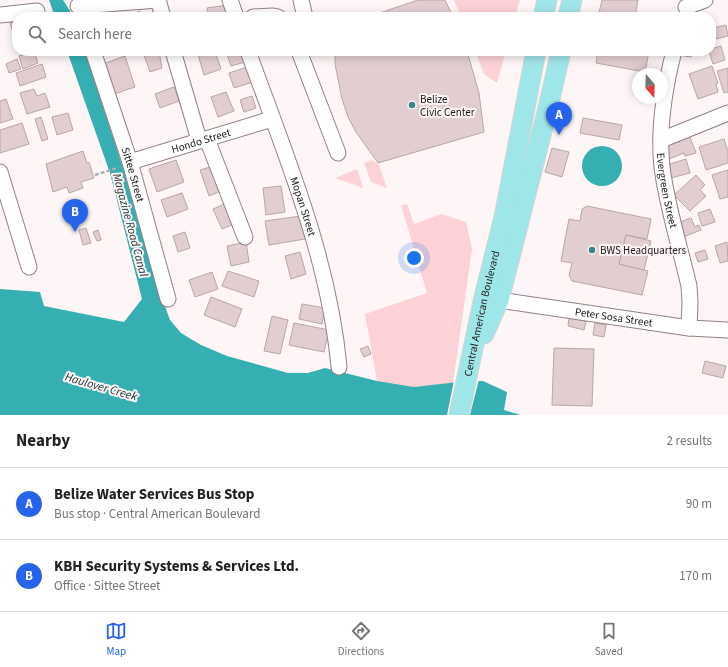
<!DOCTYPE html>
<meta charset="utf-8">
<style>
:root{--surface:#fff;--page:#f2f2f2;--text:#202124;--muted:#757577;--line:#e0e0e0;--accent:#2563eb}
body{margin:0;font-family:"Source Sans 3",sans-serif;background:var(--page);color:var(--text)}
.compass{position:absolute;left:632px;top:68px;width:36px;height:36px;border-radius:50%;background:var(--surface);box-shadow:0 2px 10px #0003;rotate:161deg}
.you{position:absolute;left:414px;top:258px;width:14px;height:14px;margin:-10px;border:3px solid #fff;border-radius:50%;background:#1a73e8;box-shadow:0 0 0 6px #1a73e833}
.badge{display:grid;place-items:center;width:26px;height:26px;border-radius:50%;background:var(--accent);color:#fff;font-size:13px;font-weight:700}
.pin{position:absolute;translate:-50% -33px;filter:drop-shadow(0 1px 2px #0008)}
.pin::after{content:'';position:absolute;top:21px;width:14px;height:12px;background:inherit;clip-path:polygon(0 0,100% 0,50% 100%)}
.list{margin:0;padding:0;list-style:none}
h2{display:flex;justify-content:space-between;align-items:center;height:52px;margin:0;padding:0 16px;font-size:17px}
h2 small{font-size:13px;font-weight:400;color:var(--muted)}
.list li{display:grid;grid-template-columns:26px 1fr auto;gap:12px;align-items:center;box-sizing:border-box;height:72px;padding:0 16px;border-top:1px solid var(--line)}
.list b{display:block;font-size:15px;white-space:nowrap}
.list p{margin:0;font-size:13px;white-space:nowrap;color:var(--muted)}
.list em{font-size:13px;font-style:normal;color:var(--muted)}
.icon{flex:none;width:22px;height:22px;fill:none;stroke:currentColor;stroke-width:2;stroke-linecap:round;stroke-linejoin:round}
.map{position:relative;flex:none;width:728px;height:415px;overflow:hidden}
.search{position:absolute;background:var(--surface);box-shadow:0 2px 10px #0003;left:12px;right:12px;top:12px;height:44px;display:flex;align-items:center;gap:10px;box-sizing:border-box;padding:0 14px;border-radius:16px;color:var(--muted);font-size:15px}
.sheet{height:196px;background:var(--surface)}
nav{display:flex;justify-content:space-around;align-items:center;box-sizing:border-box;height:56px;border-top:1px solid var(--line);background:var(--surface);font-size:11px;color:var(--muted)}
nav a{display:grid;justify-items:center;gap:2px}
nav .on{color:var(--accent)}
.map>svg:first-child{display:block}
.green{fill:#fdd2d7}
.water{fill:#36afb3}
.pier{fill:#fdf5f6}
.building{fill:#e2ced0;stroke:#b9a6a8}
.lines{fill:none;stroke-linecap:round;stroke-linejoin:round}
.minor-casing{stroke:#938183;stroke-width:17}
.major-casing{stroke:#d6d5d5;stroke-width:21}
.path{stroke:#b4adae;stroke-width:2.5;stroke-dasharray:4 2;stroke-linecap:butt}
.minor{stroke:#fff;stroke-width:15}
.major{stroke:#9fe6e9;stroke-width:19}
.poi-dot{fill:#3c8487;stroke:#fdf5f6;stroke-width:1.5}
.labels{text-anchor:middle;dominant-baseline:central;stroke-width:4;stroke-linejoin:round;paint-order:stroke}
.poi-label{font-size:11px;fill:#1d1717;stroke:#fdf5f6;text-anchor:start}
.street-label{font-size:11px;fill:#1d1717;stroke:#fdf5f6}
.water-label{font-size:12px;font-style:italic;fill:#152f30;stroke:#fdf5f6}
</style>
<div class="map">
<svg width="728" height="415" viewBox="0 0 728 415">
<rect width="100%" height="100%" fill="#fdf5f6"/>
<g class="green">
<path d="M454 0H520L515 17H461Z"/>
<path d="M475 51H506L497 83 484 74Z"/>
<path d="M372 160 379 165 387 188 371 182 364 163Z"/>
<path d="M357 169 363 188 335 178Z"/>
<path d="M407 204 414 224 441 214 466 222 472 249 453 383 414 387 377 381 365 314 427 293 401 205Z"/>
</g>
<g class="water">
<path d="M49 0H63L74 17H55Z"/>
<path d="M67 51H85L123 168 157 285 170 320 181 333 201 345 227 356 288 373H308L325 368 377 381 414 387 467 381H483L507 392 504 410 521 415H0V289L40 292 44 306 124 322 142 299 110 173Z"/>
<circle cx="602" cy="166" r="20"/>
</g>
<path class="pier" d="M467 379H479L470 415H447L454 380Z"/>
<g class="building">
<path d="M418 0H445L453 17H368Z"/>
<path d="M602 0H638L635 17H598Z"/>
<path d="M228 5 230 17H209L207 8Z"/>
<path d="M108 6 110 13 104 15 105 17H91L89 13Z"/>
<path d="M140 11 142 17H128L134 14V13Z"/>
<path d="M17 21V42H16L10 23Z"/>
<path d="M726 25 728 36 716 39 713 28Z"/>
<path d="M721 46 725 60 713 64 709 51H711V49Z"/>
<path d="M34 51 38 63 23 69 19 56Z"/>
<path d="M155 51H159L162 68 150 72 144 55Z"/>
<path d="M197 51H215L221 69 204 75Z"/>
<path d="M235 51H241L245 62 231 66 227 54Z"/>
<path d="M335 51H467L479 93 484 132 378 163 356 132 348 117 342 99 335 64Z"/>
<path d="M598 51H649L645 72 596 63Z"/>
<path d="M678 51H691V57L678 55Z"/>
<path d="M125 56 135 87 114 94 103 64Z"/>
<path d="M17 59 21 69 9 73 6 64Z"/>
<path d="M42 64 46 77 20 86 16 73Z"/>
<path d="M712 66 718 83 716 84 718 92 698 99 689 74Z"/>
<path d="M247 67 253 82 234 88 229 73Z"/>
<path d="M728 68V92L724 93 717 71Z"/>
<path d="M174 87 179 101 160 108 155 94Z"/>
<path d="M34 89 37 96 45 93 50 107 27 114 20 93Z"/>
<path d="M226 92 234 111 218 117 211 97Z"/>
<path d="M252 96 256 108 244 112 240 100Z"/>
<path d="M6 99 13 119 0 123V101Z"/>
<path d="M68 113 73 130 57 135 52 117Z"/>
<path d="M41 117 48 139 42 141 35 119Z"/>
<path d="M583 118 622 125 619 140 580 133Z"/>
<path d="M22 123 29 144 0 153V130Z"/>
<path d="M688 132 696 153 685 156 684 153 669 159 663 141Z"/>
<path d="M724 139 728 151V163L706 170 699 147Z"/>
<path d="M552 148 569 152 562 177 545 172Z"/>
<path d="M83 151 87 163 89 162 94 178 81 182 83 188 69 193 67 187 53 192 46 164Z"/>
<path d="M686 159 690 173 671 178 667 165Z"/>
<path d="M176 160 184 182 157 192 149 169Z"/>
<path d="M210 167 222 183 217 185 219 192 209 196 200 170Z"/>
<path d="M728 170V197L720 199 712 175Z"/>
<path d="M696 175 705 185 700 190 706 196 690 211 674 195Z"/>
<path d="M281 186 285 212 266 215 263 188Z"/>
<path d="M182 193 188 209 167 217 161 200Z"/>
<path d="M229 202 237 223 222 229 213 209Z"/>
<path d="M587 206 651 219 647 239 626 235 619 264 648 271 642 295 572 281 569 275 572 263 561 261 569 219 580 221 582 209Z"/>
<path d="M710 209 715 222 702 226 698 213Z"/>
<path d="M301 216 305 239 269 245 265 221Z"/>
<path d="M691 218 695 227 699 225 701 230 683 237 677 223Z"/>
<path d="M86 228 91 243 83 245 79 230Z"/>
<path d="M98 230 101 240 97 241 93 232Z"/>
<path d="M185 232 190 248 178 252 173 236Z"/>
<path d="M626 235 651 241 644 270 619 264Z"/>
<path d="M246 242 249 262 231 266 227 246Z"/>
<path d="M727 242 728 261 720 263 715 246Z"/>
<path d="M705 250 708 259 698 262 695 253Z"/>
<path d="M300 252 306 274 291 279 285 256Z"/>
<path d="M228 271 259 281 254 297 222 286Z"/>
<path d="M212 272 218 289 195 297 189 280Z"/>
<path d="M211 297 242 309 235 327 204 315Z"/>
<path d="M302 304 325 308 322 324 299 319Z"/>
<path d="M272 316 288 320 280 354 264 351Z"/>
<path d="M569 318 586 321 584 330 568 326Z"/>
<path d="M294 323 329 330 324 352 289 345Z"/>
<path d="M595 323 606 325 604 337 593 335Z"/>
<path d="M368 346 371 354 364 357 360 349Z"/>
<path d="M554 348 594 349 592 406 552 405Z"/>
<path d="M705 361 726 366 723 378 702 373Z"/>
</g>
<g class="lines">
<g class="minor-casing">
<g id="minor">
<path d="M158 0 163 17"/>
<path d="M230 0 236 17"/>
<path d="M301 0 305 17"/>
<path d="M78 6 159 0"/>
<path d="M686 7 705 0"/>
<path d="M0 15 37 11"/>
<path d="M253 17 273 16 278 17"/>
<path id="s1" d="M93 51 130 162 168 299"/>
<path d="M173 51 199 140"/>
<path id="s2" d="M248 51C285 154 329 257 339 367"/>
<path d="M299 51 338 153"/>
<path id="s3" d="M674 51C665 86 658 130 662 167 667 207 680 247 689 286L690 302 689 328"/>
<path d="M207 139 245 237"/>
<path d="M661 140 728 113"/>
<path id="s4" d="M130 162 272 119"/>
<path d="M0 172 29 267"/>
<path id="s5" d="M499 300 689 328 728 330"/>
</g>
</g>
<g class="major-casing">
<g id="major">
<path d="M543 17 547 0"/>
<path d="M568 17 572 0"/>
<path d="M484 334 499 300 547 112 561 51"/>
<path id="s6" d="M459 415 484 297 504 217 536 51"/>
</g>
</g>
<path class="path" d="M95 175 117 168"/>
<use href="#minor" class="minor"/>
<use href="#major" class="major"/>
</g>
<g class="poi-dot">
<circle cx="412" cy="105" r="4"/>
<circle cx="592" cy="250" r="4"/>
</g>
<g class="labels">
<g class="poi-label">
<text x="420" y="99">Belize<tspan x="420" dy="13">Civic Center</tspan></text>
<text x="600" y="250">BWS Headquarters</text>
</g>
<g class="street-label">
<text stroke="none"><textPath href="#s4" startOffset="74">Hondo Street</textPath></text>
<text stroke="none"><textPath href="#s1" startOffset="130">Sittee Street</textPath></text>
<text stroke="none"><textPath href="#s3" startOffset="141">Evergreen Street</textPath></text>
<text stroke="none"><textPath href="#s2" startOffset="165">Mopan Street</textPath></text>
<text stroke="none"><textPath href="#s6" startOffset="104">Central American Boulevard</textPath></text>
<text stroke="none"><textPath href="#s5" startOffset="116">Peter Sosa Street</textPath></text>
</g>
<g class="water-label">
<text transform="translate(130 225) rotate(75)">Magazine Road Canal</text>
<text transform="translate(101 387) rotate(16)">Haulover Creek</text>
</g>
</g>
</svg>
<svg class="compass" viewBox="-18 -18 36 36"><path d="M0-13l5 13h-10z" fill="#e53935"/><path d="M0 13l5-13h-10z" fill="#757577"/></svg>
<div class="you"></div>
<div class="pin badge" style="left:559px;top:135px">A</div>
<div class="pin badge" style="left:75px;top:232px">B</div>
<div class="search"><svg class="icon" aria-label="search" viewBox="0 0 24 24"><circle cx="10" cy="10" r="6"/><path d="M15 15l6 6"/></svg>Search here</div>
</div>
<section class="sheet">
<h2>Nearby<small>2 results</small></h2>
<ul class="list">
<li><span class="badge">A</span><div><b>Belize Water Services Bus Stop</b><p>Bus stop · Central American Boulevard</p></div><em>90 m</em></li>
<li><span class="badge">B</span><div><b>KBH Security Systems &amp; Services Ltd.</b><p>Office · Sittee Street</p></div><em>170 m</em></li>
</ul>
</section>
<nav>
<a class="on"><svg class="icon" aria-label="map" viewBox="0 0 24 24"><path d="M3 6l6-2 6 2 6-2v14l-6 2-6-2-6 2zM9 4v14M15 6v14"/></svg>Map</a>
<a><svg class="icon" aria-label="directions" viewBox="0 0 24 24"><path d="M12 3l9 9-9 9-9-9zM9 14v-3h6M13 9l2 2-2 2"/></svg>Directions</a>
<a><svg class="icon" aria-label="saved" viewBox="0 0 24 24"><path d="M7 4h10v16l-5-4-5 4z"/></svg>Saved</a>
</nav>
